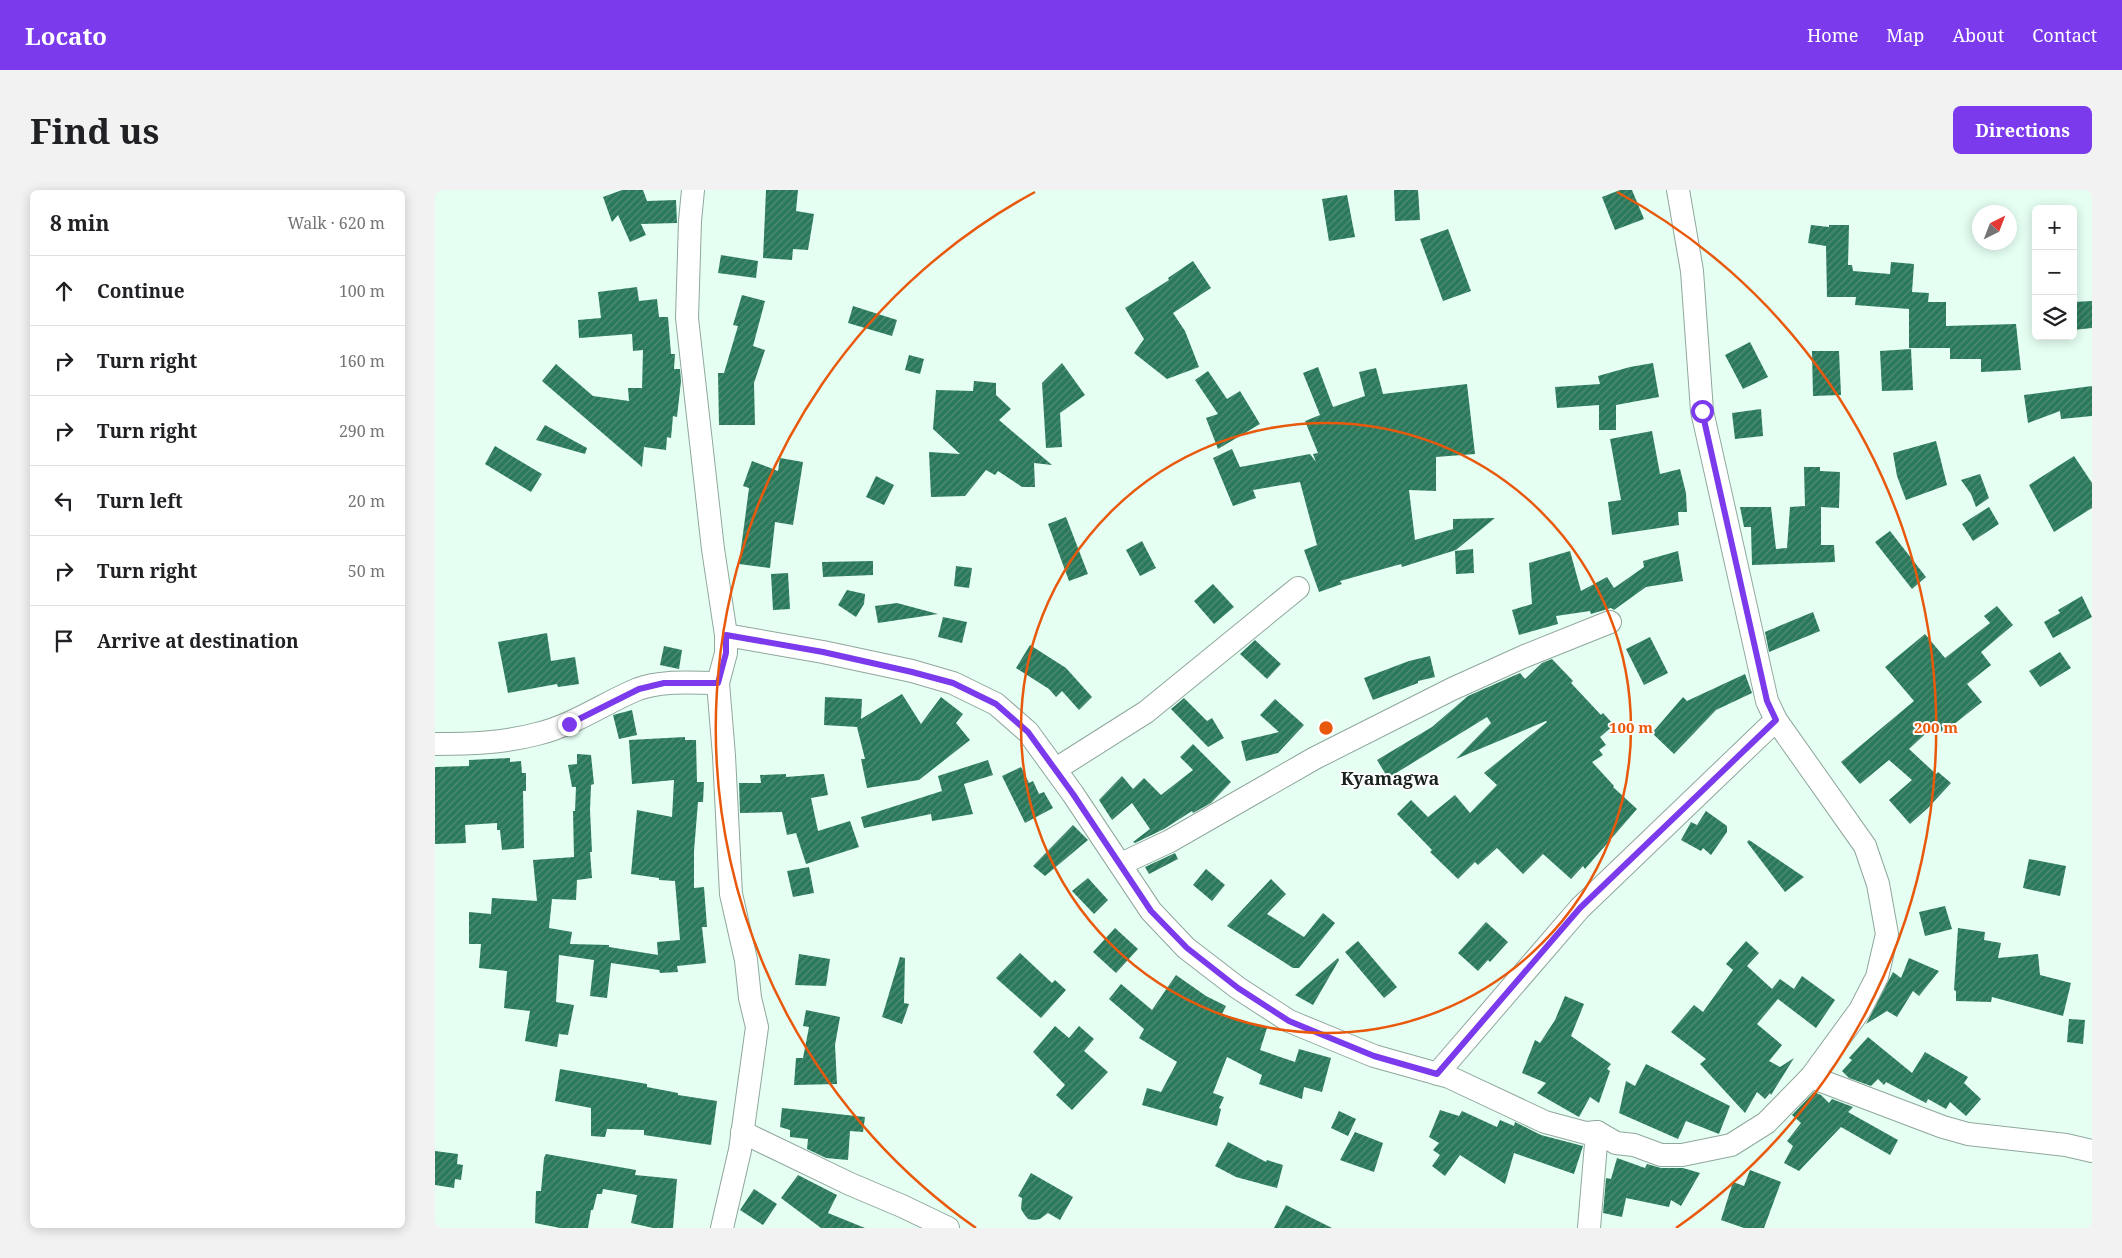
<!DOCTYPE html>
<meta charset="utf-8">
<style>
:root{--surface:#fff;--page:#f2f2f2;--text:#202124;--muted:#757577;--line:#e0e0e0;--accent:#7c3aed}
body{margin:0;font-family:"Noto Serif",serif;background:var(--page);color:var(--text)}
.controls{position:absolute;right:15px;top:15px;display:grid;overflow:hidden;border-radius:8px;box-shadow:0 2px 12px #0003}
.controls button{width:45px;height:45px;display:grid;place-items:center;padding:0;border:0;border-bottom:1px solid var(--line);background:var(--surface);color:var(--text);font:25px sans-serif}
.compass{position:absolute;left:1537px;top:15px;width:45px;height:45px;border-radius:50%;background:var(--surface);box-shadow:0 2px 12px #0003;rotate:42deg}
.stop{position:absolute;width:15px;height:15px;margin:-11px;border:4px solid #7c3aed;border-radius:50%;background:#fff}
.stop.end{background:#7c3aed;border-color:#fff;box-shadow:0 1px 5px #0008}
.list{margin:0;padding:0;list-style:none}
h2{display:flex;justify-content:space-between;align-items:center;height:65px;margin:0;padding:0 20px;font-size:21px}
h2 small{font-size:16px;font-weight:400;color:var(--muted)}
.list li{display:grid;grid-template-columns:32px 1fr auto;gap:15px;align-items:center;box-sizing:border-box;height:70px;padding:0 20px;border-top:1px solid var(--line)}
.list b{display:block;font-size:19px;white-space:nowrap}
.list em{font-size:16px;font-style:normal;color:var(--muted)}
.icon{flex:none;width:28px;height:28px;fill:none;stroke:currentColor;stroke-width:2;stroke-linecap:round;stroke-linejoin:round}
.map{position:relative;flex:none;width:1657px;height:1038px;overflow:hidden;border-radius:8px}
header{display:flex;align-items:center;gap:30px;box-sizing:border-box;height:70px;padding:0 25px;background:var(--accent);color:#fff}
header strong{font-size:24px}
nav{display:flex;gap:28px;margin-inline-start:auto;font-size:18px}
.intro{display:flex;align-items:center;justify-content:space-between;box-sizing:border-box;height:120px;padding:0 30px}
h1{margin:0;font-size:35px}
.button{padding:12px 22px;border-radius:8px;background:var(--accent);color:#fff;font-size:18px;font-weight:700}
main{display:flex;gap:30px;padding:0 30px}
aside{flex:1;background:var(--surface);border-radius:8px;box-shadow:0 2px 12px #0003}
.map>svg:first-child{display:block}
.building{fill:url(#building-hatch)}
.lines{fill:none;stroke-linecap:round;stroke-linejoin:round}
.minor-casing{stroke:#8fa79c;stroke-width:24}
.minor{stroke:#fff;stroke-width:22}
.route{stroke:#7c3aed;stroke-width:6}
.ring{fill:none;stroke:#e8590c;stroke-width:2.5}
.labels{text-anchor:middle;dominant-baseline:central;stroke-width:4;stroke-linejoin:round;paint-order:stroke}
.quarter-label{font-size:18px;font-weight:bold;fill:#18221d;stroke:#fff}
.centre{fill:#e8590c;stroke:#fff;stroke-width:2.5}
.ring-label{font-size:15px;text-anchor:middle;font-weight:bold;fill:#e8590c;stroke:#fff;stroke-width:4;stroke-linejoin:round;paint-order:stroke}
</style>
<header>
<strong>Locato</strong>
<nav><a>Home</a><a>Map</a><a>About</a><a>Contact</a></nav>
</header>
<div class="intro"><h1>Find us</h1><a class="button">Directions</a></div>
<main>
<aside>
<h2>8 min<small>Walk · 620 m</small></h2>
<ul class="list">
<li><svg class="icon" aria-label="ahead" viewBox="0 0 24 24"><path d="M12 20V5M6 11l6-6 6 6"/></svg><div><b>Continue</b></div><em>100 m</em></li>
<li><svg class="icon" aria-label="right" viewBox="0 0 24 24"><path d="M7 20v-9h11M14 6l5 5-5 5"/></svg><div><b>Turn right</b></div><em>160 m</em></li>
<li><svg class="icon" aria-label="right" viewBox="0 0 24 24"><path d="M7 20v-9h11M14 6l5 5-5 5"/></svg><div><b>Turn right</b></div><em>290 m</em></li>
<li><svg class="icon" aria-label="left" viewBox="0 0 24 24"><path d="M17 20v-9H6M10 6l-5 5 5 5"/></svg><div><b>Turn left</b></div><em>20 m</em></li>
<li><svg class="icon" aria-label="right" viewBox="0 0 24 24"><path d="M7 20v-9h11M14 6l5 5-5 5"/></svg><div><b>Turn right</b></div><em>50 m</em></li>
<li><svg class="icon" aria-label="arrive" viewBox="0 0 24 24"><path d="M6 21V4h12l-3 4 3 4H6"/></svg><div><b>Arrive at destination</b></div></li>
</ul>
</aside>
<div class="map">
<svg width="1657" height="1038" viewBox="0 0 1657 1038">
<defs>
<pattern id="building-hatch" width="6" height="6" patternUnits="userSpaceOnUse" patternTransform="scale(1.25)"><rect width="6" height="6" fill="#2a795b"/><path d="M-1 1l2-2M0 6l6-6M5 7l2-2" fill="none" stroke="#558d78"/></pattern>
</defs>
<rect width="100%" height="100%" fill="#e5fff3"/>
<g class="building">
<path d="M187 0H208L212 11 241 10 242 33 206 34 211 45 195 52 183 25 177 32 168 7Z"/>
<path d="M331 0H363L361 21 379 24 373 60 358 59 357 70 328 68Z"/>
<path d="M959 0H983L985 30 960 31Z"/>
<path d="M1185 0H1197L1209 29 1180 40 1167 7Z"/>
<path d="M912 5 920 47 894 51 887 9Z"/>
<path d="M1376 35 1394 37V35H1414L1413 75H1417L1418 81 1455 84 1456 72 1479 74 1477 102 1494 103 1493 112H1511V136L1581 134 1586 180 1546 182V169H1515V158H1474V119L1420 115 1421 107H1392L1391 56 1373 53Z"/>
<path d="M1013 39 1036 101 1008 111 985 49Z"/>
<path d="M286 65 323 71 321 88 283 83Z"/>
<path d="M758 71 776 98 738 123 750 141 764 177 732 189 699 163 709 149 690 118 734 90 733 88Z"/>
<path d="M202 97 204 111 222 109 224 127H233L236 164H240L239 179H245L246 191 242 227 238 226 236 248 232 247 231 260 209 257 207 277 107 191 121 174 158 206 194 211 193 198H207L208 160 198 161 197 144 144 148 143 130 166 128 163 102Z"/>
<path d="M307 105 330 111 318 156 330 160 319 193 320 235H284L283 183H289L303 136 298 135Z"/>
<path d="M1657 111V138L1638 140V112Z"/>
<path d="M418 116 462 130 457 146 413 133Z"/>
<path d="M1315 152 1333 187 1308 199 1290 165Z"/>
<path d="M1476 159 1478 200 1447 201 1445 161Z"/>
<path d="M1377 161H1404L1406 205 1378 206Z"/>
<path d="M474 165 489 169 485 184 470 180Z"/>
<path d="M627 173 650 205 625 223 627 257 611 258 607 193Z"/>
<path d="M1218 173 1224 207 1181 215V240H1164V215L1122 218 1120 197 1165 194 1163 186 1195 177Z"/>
<path d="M883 177 898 217 930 206 924 182 941 178 948 204 1032 194 1040 264 1001 267V301L974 300 980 350 1018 339V329L1060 328 1021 360 967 377 966 374 905 391 907 394 884 402 869 360 882 355 865 292 818 300 821 308 798 316 778 268 797 259 805 277 875 264 881 272 878 264 883 263 870 231 885 225 868 183Z"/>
<path d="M773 181 792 209 805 201 825 234 783 259 771 228 783 224 760 190Z"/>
<path d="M539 191 561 193V205L576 219 564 230 617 275 599 273 600 297H587L563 281 560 285 551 280 530 306 496 307 494 262 525 264 498 239 501 200 538 201Z"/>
<path d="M1657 196V226L1626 229 1625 221 1593 233 1589 205Z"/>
<path d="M1326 219 1328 246 1300 249 1297 223Z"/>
<path d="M110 235 152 258 150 264 101 250Z"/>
<path d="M1217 241 1225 284 1245 279 1251 303 1252 322H1243L1244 335 1177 345 1173 312 1186 310 1175 249Z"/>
<path d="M1501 251 1512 295 1471 310 1462 286 1458 263Z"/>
<path d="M60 256 107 284 96 302 50 274Z"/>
<path d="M1639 266 1657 293V318L1619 342 1594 295Z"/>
<path d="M345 268 368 272 358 335 340 332 335 378 304 374 314 298 308 296 317 271 343 281Z"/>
<path d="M1369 277H1385V281L1405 282 1404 318 1386 317V355H1399L1400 372 1317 375 1316 337H1309L1305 317H1336L1341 359 1352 358 1355 317 1370 316Z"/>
<path d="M1545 284 1554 308 1541 317 1536 304 1526 290Z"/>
<path d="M441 286 459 295 449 315 431 307Z"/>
<path d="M1554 317 1564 334 1538 351 1527 334Z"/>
<path d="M631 327 653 384 634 391 613 334Z"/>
<path d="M1455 341 1491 387 1477 399 1440 352Z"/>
<path d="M707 351 721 378 705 386 691 360Z"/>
<path d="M1038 359 1039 383 1021 384 1020 361Z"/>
<path d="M1135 361 1146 401 1172 387 1179 398 1209 377 1208 371 1243 361 1248 391 1211 397 1179 420 1176 418 1156 424 1155 421 1121 426 1123 434 1084 445 1077 420 1097 414 1094 373Z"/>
<path d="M438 371V385L388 387 387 372Z"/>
<path d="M521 376 537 378 534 398 519 396Z"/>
<path d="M353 383 355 419 338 420 336 384Z"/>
<path d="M778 394 799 417 779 434 759 411Z"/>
<path d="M412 400 430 404 429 414 421 427 403 415Z"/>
<path d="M1647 406 1657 427 1618 448 1609 432 1625 423 1623 420Z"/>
<path d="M462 413 503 424 443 433 440 416Z"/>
<path d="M1562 416 1578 435 1546 462 1556 475 1532 494 1547 512 1508 543 1500 535 1474 559 1501 584 1503 582 1516 593 1493 618 1475 634 1454 610 1477 590 1454 570 1425 594 1406 572 1479 511 1450 477 1490 444 1510 468 1555 433 1549 426Z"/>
<path d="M1378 422 1385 441 1334 462 1330 442Z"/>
<path d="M508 427 532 432 527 453 503 447Z"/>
<path d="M112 443 116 471 140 467 144 494 123 497 122 494 73 503 63 452Z"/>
<path d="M1215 447 1233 483 1209 495 1191 459Z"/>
<path d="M820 450 846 474 832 489 805 464Z"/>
<path d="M595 455 631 478 657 507 644 520 627 501 621 507 614 499 581 478Z"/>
<path d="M229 456 247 460 244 479 225 475Z"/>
<path d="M1625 462 1636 478 1605 497 1594 481Z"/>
<path d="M995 466 1000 487 983 491V493L938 510 929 488 974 471Z"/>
<path d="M1117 469 1138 491 1136 493 1166 525 1168 523 1179 535 1165 547 1171 555 1164 560 1168 565 1157 572 1179 596 1178 597 1202 619 1150 679 1148 676 1136 689 1108 664 1088 684 1062 658 1043 675 1040 672 1023 689 995 662 997 660 962 624 976 610 993 627 1020 605 1035 623 1062 595 1049 583 1112 532 1111 531 1021 569 1056 533 1052 527 953 588 942 570 997 537 1033 506 1085 483 1090 489 1107 473Z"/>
<path d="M1310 484 1317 503 1281 520 1239 564 1217 543 1248 507 1252 511Z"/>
<path d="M467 504 486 534 506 507 528 524 521 533 535 550 484 590 432 598 426 569H430L422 537 389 535 390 507 427 509 426 529Z"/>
<path d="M749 508 772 531 777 528 789 548 773 557 736 519Z"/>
<path d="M840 509 869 535 843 563 811 571 806 551 844 542 825 525Z"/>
<path d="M197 520 202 545 184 549 178 525Z"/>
<path d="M250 547V550H261L262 592H269L268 612H263L259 661V698L269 697 272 737H267L271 773 242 776 243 782 225 783 224 780 176 773 172 808 155 806 159 770 124 765 121 812 139 815 133 845 124 844 122 857 90 851 95 821 69 818 72 781 44 778 46 754H34V722L56 724 57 708 102 711 98 670 139 667 138 621H140L141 597H137L133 575 142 574V564L156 565 159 594 156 595 155 620 157 662H155L157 688 142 690 141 710 117 709 114 738 137 742 135 754 174 755V757L223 765 222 752 245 750 240 691 224 690V688L196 684 202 620 237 627 239 590 197 594 194 550Z"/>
<path d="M758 554 796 592 776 613 758 623 757 621 729 639 700 653 698 652 715 639 697 613 677 630 664 610 687 586 698 599 709 588 726 605 758 580 745 567Z"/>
<path d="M75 568V572L86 571 87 583H91V601H88L89 658 67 660 65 640H62V633L30 635 31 653 0 654V577L34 576V570Z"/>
<path d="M553 570 558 585 529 594 538 624 497 631 496 624 429 638 426 627 507 601 503 586Z"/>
<path d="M586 577 594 593 598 591 604 604 609 602 618 618 590 633 567 586Z"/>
<path d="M351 584V587L389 584 393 605 376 608 383 641 415 631 424 657 371 674 361 643 352 645 347 622 305 623 304 593H326L325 585Z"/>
<path d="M1271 621 1292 636V642L1276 665 1268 658 1266 661 1246 650 1256 632 1262 635Z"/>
<path d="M638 635 653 650 610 686 598 676Z"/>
<path d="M1314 650 1369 687 1350 702 1312 652Z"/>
<path d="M740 663 743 669 714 684 710 677Z"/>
<path d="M1594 669 1631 676 1625 706 1588 698Z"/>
<path d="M374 677 379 703 358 707 352 681Z"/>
<path d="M771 679 790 695 777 711 758 695Z"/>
<path d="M653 688 673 710 659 724 637 701Z"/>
<path d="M836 689 851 704 832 724 869 747 888 723 900 733 864 778H858L792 736Z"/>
<path d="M1510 716 1517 739 1490 746 1484 722Z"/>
<path d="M1051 732 1073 752 1055 772 1053 770 1043 781 1023 763Z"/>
<path d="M680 738 703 759 681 783 658 762Z"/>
<path d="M1523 738 1550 742 1549 750 1566 753 1563 768 1603 764 1605 785 1636 793 1628 826 1557 807 1556 812 1521 811V801L1519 800Z"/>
<path d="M923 751 962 797 949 808 910 762Z"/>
<path d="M1311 751 1324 763 1312 776 1337 799 1345 789 1359 799 1367 786 1400 810 1381 838 1343 809 1322 834 1347 855 1334 871 1345 877 1359 868 1336 905 1335 903 1330 909 1322 902 1310 923 1265 874 1271 869 1236 842 1259 815 1268 822 1298 780 1291 774Z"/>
<path d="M585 763 617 793 620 790 631 800 606 828 561 788Z"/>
<path d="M364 764 395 769 391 796 360 795Z"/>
<path d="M465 767 470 768 469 813 474 814 467 834 447 827Z"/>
<path d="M903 768 904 770 878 815 860 805Z"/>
<path d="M1474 768 1504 781 1484 806 1478 801 1462 827 1452 821 1431 834 1458 782 1466 788Z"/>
<path d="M741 785 771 806 791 816 787 824 832 838 825 860 860 872 864 859 896 868 887 902 869 897 867 909 824 894 827 885 792 867 778 903 789 907 784 918 786 919 782 936 707 915 712 898 726 902 742 872 704 848 709 839 674 809 686 794 717 820Z"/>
<path d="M1130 806 1149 814 1136 846 1176 874 1172 879 1175 881 1164 913 1155 907 1144 927 1102 903 1111 893 1087 883 1100 850 1105 853 1120 830Z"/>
<path d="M371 820 405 827 400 855 402 894 359 895 361 868H368L374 837 368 836Z"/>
<path d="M1634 829 1650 830 1648 854 1632 852Z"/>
<path d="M620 836 634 848 644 836 659 849 649 861 673 882 637 920 621 905 630 895 598 862Z"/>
<path d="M1433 847 1477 883 1490 862 1533 887 1529 893 1546 909 1531 926 1515 912 1511 919 1493 909 1491 913 1451 892 1449 895 1443 889 1436 896 1414 888 1407 881 1417 870 1414 868Z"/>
<path d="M1211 874 1295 916 1284 944 1251 931 1243 949 1184 923 1191 891 1200 896Z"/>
<path d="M125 879 212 894V897L243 903V905L282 911 276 955 209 945V940L172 939 170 947 156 946V918L120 911Z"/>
<path d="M1379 902 1386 905 1394 913 1397 909 1418 917 1413 922 1463 950 1455 965 1406 937 1364 981 1349 973 1358 956 1352 951 1366 933 1357 925Z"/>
<path d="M347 918 430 927 428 942 415 941 413 970 391 968 372 959 373 949 355 947V940L345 937Z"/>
<path d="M1005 920 1024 926 1027 921 1062 937 1065 930 1079 936 1080 932 1106 945 1148 956 1139 984 1079 963 1070 994 1025 965 1010 986 997 976 1005 965 998 960 1004 953 994 947Z"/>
<path d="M904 921 921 929 913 946 896 938Z"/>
<path d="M920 942 948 953 939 982 905 970Z"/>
<path d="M793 952 831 972 832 970 848 975 842 998 801 987 780 976Z"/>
<path d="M0 961 23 964 22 974 28 975 26 990 20 989 19 998 0 995Z"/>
<path d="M111 964 201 980 200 985 242 989 238 1038H218L196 1033 202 1005 168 999 167 1004H162L158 1020H156L153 1038H125L100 1033 101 1001H106L109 968Z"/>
<path d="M1182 968 1210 978 1212 974 1226 978H1248L1265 983 1246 1016 1236 1010 1234 1017 1191 1008 1187 1027 1168 1023 1171 988 1176 989Z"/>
<path d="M1315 980 1346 992 1329 1038H1309L1286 1030 1298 992 1309 996Z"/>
<path d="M596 983 638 1007 625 1030 613 1023 605 1029 599 1030 593 1029 589 1024 586 1019 587 1008 583 1006Z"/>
<path d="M363 985 402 1005 393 1023 430 1038H386L346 1008Z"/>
<path d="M319 999 342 1014 328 1035 305 1020Z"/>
<path d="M851 1015 897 1038H839Z"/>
</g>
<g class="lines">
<g class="minor-casing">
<g id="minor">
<path d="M258 0 255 31 252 128 278 359 291 445V463L283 493 289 566 296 704 311 770 315 808 322 837 305 960 287 1038"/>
<path d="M291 445 388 462 477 481 518 493 561 514 593 542 638 604 716 721 751 758 803 798 854 831 939 866 1014 887 1110 932 1151 943 1162 942 1181 953 1199 955 1226 965H1247L1296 955 1331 933 1376 887 1425 820 1442 787 1452 744 1443 694 1430 656 1341 530 1332 511 1267 221 1257 81 1243 0"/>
<path d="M0 554C35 554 68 553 102 544 139 535 169 513 203 499 228 490 257 493 283 493"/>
<path d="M621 579 711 522 863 398"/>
<path d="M686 674 735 651 880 568 1017 499 1090 466 1175 432"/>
<path d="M1002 884 1145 718 1341 530"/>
<path d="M1376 887 1508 937 1533 944 1631 955 1657 961"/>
<path d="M307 942 415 994 467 1016 513 1038"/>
<path d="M1154 1038 1162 942"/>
</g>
</g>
<use href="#minor" class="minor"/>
</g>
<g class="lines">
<path class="route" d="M134 534 204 499 229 493H283L291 463V445L388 462 477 482 518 493 561 514 593 542 638 604 716 721 752 758 803 798 854 831 939 866 1002 884 1145 718 1341 530 1332 511 1267 221"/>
</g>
<g class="ring">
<circle cx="891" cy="538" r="305"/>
<path d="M541 1038A610 610 0 0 1 600 2M1182 2A610 610 0 0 1 1241 1038"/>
</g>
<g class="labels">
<g class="quarter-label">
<text x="955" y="588">Kyamagwa</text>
</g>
</g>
<circle cx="891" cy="538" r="8" class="centre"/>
<g class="ring-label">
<text x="1196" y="543">100 m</text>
<text x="1501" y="543">200 m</text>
</g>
</svg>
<div class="controls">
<button>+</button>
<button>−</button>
<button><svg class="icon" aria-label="layers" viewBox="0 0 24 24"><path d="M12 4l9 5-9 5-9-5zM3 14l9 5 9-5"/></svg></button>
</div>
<svg class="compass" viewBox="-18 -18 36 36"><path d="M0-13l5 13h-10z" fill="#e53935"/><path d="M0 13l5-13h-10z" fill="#757577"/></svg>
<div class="stop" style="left:1267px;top:221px"></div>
<div class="stop end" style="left:134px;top:534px"></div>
</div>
</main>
